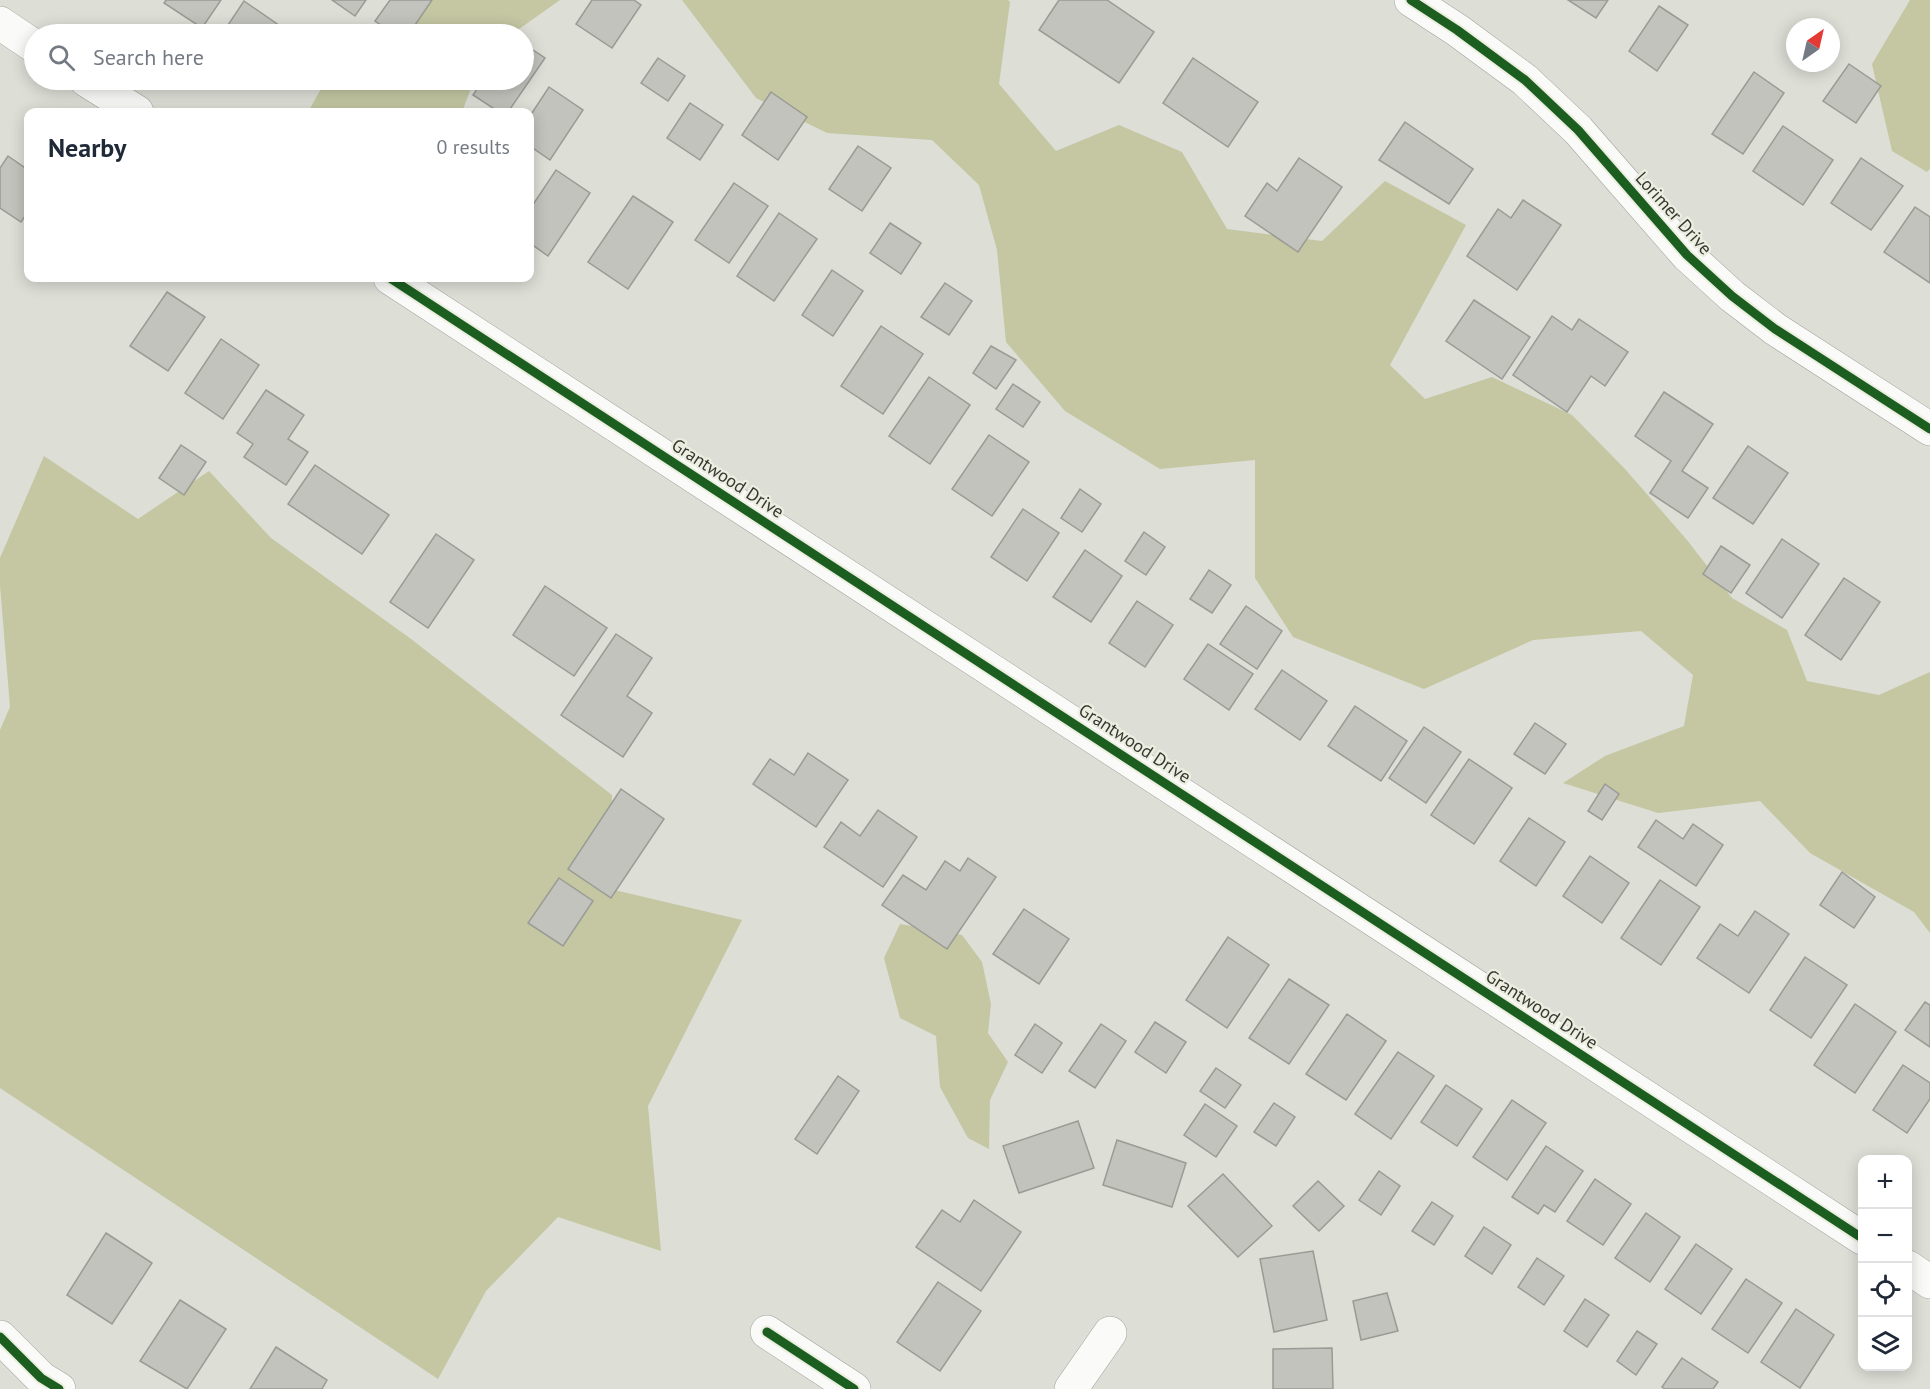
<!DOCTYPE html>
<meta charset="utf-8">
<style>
:root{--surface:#fff;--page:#f2f2f3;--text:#1f2937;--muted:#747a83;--line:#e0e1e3}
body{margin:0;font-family:"PT Sans",sans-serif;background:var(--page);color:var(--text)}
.controls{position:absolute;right:18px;bottom:18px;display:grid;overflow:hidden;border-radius:12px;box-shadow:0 3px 15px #0003}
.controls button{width:54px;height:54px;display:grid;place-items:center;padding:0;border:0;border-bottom:2px solid var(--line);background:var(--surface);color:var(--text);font:30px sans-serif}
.compass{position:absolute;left:1786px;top:18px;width:54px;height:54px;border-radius:50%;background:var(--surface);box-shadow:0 3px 15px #0003;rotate:34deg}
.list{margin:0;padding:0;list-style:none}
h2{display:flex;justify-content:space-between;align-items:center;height:78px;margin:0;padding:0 24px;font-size:26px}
h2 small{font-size:20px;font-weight:400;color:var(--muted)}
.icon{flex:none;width:33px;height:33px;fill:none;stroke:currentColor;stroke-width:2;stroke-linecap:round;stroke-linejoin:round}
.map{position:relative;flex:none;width:1930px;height:1389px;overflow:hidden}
.search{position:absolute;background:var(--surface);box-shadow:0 3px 15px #0003;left:24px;top:24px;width:510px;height:66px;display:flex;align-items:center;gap:15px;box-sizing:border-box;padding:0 21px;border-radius:33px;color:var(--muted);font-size:22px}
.panel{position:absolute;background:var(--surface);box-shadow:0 3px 15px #0003;left:24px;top:108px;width:510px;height:174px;border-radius:12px}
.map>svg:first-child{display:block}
.green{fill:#c4c7a2}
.building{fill:#c2c3bd;stroke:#9a9b95;stroke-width:1.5}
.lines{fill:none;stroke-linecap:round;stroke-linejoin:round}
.minor-casing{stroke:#a2a29c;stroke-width:34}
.tertiary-casing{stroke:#a2a29c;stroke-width:34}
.minor{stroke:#fafaf9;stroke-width:33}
.tertiary{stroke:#fafaf9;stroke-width:33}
.cycleway-casing{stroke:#eceee0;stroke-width:13}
.cycleway{stroke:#1b5e20;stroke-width:9}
.labels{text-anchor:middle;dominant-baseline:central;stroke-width:4.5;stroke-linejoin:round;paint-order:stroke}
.street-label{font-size:18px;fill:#373732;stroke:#eceee0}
</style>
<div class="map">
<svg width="1930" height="1389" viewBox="0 0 1930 1389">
<rect width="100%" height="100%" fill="#ddded6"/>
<g class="green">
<path d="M411 0H560L512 34H392Z"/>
<path d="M682 0H1008L1010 2 999 84 1056 151 1119 125 1182 152 1227 229 1322 241 1385 181 1466 225 1390 365 1425 399 1492 377 1572 415 1625 469 1687 540 1732 598 1787 630 1807 681 1879 695 1930 672V933L1914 912 1810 853 1760 801 1658 813 1563 783 1605 756 1684 726 1693 675 1641 631 1533 640 1424 689 1293 637 1255 578V460L1160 469 1065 411 1006 342 997 250 979 185 932 140 827 133 756 98Z"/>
<path d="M1910 0H1930V169L1927 172 1892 151 1872 64Z"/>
<path d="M338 80H474L462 112H308L322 87Z"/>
<path d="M44 456 138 519 209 471 271 538 411 639 612 795 610 889 742 920 648 1106 661 1251 558 1217 486 1291 438 1379 0 1088V730L10 707 0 585V558Z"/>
<path d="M900 924 962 935 982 962 991 1004 988 1033 1008 1062 990 1100 989 1149 968 1138 940 1087 936 1036 900 1018 884 958Z"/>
</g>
<g class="building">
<path d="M166 0H221L202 28 164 3Z"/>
<path d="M332 0H366L355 16Z"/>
<path d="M390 0H432L409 34H394L375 21Z"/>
<path d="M592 0H634L641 5 612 48 576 24Z"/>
<path d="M1059 0H1107L1154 32 1119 83 1039 30Z"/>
<path d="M1568 0H1608L1596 18Z"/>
<path d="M244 1 280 26 274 34H222Z"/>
<path d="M1659 6 1688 25 1657 71 1629 51Z"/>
<path d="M524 44 545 58 508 112H499L473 95 483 80H524Z"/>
<path d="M658 58 685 76 668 101 641 83Z"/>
<path d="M1193 58 1258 102 1228 147 1163 103Z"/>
<path d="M1849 64 1881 86 1856 123 1823 101Z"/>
<path d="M1754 72 1784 93 1743 154 1712 134Z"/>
<path d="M549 87 583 110 550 160 530 146V116Z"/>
<path d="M771 92 807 117 778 160 742 135Z"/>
<path d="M690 103 723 125 700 160 667 138Z"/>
<path d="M1405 122 1473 169 1449 204 1379 160Z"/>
<path d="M1783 126 1833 160 1803 205 1753 171Z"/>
<path d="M858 146 891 168 862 211 829 189Z"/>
<path d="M8 156 28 170V212L21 222 0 208V168Z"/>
<path d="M1299 158 1342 187 1298 252 1245 216 1267 183 1277 191Z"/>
<path d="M1861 158 1903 186 1871 230 1831 203Z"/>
<path d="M556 170 590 193 548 256 530 243V209Z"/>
<path d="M734 183 768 206 729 263 695 240Z"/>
<path d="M633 196 673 222 628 289 588 262Z"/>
<path d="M1523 200 1561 225 1517 290 1467 256 1498 209 1511 218Z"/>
<path d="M1915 207 1930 217V283L1884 252Z"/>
<path d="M779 213 817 239 774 301 737 276Z"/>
<path d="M890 223 921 243 901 274 870 253Z"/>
<path d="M832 270 863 291 833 336 802 315Z"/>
<path d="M945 283 972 301 949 335 921 317Z"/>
<path d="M167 292 205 317 168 371 130 346Z"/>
<path d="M1474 300 1530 337 1502 379 1446 341Z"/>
<path d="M1552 316 1572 330 1579 319 1628 352 1605 386 1591 376 1567 412 1513 375Z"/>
<path d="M881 326 923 354 883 414 841 386Z"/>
<path d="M221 339 259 365 223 419 185 393Z"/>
<path d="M991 346 1016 360 996 389 973 373Z"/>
<path d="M929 377 970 405 930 464 889 436Z"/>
<path d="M1013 384 1040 402 1023 427 996 409Z"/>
<path d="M266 390 304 415 288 439 308 452 286 485 244 457 253 444 237 433Z"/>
<path d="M1664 392 1713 424 1682 471 1708 488 1688 518 1650 493 1671 461 1635 436Z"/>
<path d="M989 435 1029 462 992 516 952 489Z"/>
<path d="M181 445 206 462 184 495 159 478Z"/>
<path d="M1748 446 1788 473 1753 524 1713 498Z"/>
<path d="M315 465 389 515 362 554 288 504Z"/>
<path d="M1080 489 1101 504 1082 532 1061 518Z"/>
<path d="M1023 509 1059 533 1027 581 991 557Z"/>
<path d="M1144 532 1165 547 1146 575 1125 561Z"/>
<path d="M436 534 474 560 428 628 390 602Z"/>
<path d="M1782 539 1819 564 1782 618 1746 593Z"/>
<path d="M1721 546 1750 565 1731 593 1703 574Z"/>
<path d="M1085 550 1122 576 1091 622 1053 597Z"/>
<path d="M1209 570 1231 585 1212 613 1190 599Z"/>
<path d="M1844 578 1880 602 1841 660 1805 635Z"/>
<path d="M545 586 607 628 574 676 513 635Z"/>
<path d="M1137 601 1173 625 1145 667 1109 643Z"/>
<path d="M1246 606 1282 631 1257 669 1220 644Z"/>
<path d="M616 634 652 658 627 696 652 713 623 757 561 715Z"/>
<path d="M1208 644 1253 674 1229 710 1184 679Z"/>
<path d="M1282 670 1327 701 1300 740 1255 709Z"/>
<path d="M1355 706 1407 741 1381 781 1328 746Z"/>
<path d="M1535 723 1566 744 1545 774 1514 754Z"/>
<path d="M1424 727 1461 752 1426 803 1389 778Z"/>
<path d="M808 753 848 780 816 827 753 784 770 759 794 775Z"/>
<path d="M1469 759 1512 788 1474 844 1431 815Z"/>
<path d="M1605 784 1619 794 1602 820 1588 811Z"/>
<path d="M621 789 664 819 611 898 568 869Z"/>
<path d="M878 810 917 837 883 887 824 847 841 822 860 836Z"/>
<path d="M1529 818 1565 842 1536 886 1500 861Z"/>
<path d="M1656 820 1683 839 1693 824 1723 845 1696 886 1638 847Z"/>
<path d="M1590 856 1629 883 1602 923 1563 896Z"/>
<path d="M968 858 996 877 947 949 882 905 903 875 926 890 945 861 960 871Z"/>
<path d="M1842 872 1875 897 1854 928 1820 905Z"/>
<path d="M559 878 593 901 563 946 528 923Z"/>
<path d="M1660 880 1700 907 1661 965 1621 938Z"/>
<path d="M1024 909 1069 939 1039 984 993 954Z"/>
<path d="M1755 911 1789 934 1749 993 1697 958 1720 924 1738 936Z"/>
<path d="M1228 937 1269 965 1227 1028 1186 1000Z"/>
<path d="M1805 957 1847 985 1811 1038 1770 1010Z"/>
<path d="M1289 979 1329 1005 1289 1064 1249 1038Z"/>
<path d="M1925 1002 1930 1005V1047L1905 1030Z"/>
<path d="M1855 1004 1896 1032 1855 1093 1814 1065Z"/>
<path d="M1347 1014 1386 1041 1346 1100 1306 1074Z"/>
<path d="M1155 1022 1186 1042 1166 1073 1135 1052Z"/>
<path d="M1035 1024 1062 1043 1042 1073 1015 1055Z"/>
<path d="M1101 1024 1126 1041 1095 1088 1069 1071Z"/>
<path d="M1398 1052 1434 1076 1391 1139 1355 1114Z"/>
<path d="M1903 1065 1930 1083V1099L1907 1133 1873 1110Z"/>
<path d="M1216 1068 1241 1085 1225 1108 1200 1091Z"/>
<path d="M838 1076 859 1091 817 1154 795 1139Z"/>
<path d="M1446 1085 1482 1109 1457 1146 1421 1122Z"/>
<path d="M1512 1100 1546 1123 1507 1180 1473 1157Z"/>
<path d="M1274 1103 1295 1117 1276 1146 1254 1132Z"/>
<path d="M1205 1104 1237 1126 1216 1157 1184 1135Z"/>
<path d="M1078 1121 1094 1168 1019 1193 1003 1146Z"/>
<path d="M1117 1140 1186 1163 1172 1207 1103 1185Z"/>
<path d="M1546 1146 1583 1171 1555 1212 1544 1205 1538 1214 1512 1197Z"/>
<path d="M1379 1171 1400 1186 1381 1215 1359 1200Z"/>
<path d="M1223 1174 1272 1226 1238 1257 1188 1206Z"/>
<path d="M1595 1179 1631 1204 1603 1245 1567 1221Z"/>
<path d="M1318 1181 1344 1206 1319 1231 1293 1206Z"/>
<path d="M974 1200 1021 1232 981 1291 916 1247 942 1210 960 1222Z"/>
<path d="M1432 1202 1453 1216 1434 1245 1412 1231Z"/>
<path d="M1646 1213 1680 1237 1650 1282 1615 1258Z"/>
<path d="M1484 1227 1511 1245 1492 1274 1465 1256Z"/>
<path d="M106 1233 152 1263 112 1324 67 1295Z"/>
<path d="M1696 1244 1732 1269 1701 1314 1665 1289Z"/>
<path d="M1313 1251 1327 1320 1274 1332 1260 1259Z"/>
<path d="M1537 1258 1564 1276 1544 1305 1518 1287Z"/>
<path d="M1746 1279 1782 1303 1748 1353 1712 1329Z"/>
<path d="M938 1282 981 1311 940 1371 897 1342Z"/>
<path d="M1387 1293 1398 1331 1361 1340 1353 1301Z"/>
<path d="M1585 1299 1609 1315 1587 1347 1564 1331Z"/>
<path d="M180 1300 226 1329 187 1389 140 1361Z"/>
<path d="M1796 1309 1834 1335 1800 1388 1761 1362Z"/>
<path d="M1637 1331 1657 1344 1636 1375 1617 1361Z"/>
<path d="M276 1347 327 1380 322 1389H250Z"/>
<path d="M1332 1348 1333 1389H1273V1349Z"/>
<path d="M1682 1358 1718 1382 1713 1389H1665L1662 1387Z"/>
</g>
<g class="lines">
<g class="minor-casing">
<g id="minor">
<path d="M1411 0 1457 30 1525 80 1578 130 1687 255 1732 296 1775 329 1930 429"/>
<path d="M767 1332 854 1389"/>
<path d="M0 1337 41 1378 59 1389"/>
<path d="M1071 1389 1110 1333"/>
</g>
</g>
<g class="tertiary-casing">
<g id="tertiary">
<path d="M0 23 34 46"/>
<path d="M86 80 137 112"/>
<path d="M390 278 1862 1238"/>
<path d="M1908 1267 1930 1282"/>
</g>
</g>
<use href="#minor" class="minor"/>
<use href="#tertiary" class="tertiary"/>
<g class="cycleway-casing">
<g id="cycleway">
<path d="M1411 0 1457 30 1525 80 1578 130 1687 255 1732 296 1775 329 1930 429"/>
<path d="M390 278 1862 1238"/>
<path d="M767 1332 854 1389"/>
<path d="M0 1337 41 1378 59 1389"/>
</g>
</g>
<use href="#cycleway" class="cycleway"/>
</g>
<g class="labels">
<g class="street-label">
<text transform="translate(1674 213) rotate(48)">Lorimer Drive</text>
<text transform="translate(728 478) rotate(33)">Grantwood Drive</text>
<text transform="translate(1135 743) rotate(33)">Grantwood Drive</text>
<text transform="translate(1542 1009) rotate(33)">Grantwood Drive</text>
</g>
</g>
</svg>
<div class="controls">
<button>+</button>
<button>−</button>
<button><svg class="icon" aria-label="locate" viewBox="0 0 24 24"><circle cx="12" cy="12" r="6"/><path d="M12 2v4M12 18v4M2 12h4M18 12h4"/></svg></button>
<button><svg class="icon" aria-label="layers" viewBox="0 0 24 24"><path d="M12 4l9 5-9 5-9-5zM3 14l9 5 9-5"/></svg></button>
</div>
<svg class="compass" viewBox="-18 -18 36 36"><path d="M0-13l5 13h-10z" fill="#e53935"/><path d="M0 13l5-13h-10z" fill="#747a83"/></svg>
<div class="search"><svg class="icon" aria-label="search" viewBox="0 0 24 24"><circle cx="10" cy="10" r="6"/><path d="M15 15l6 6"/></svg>Search here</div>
<section class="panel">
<h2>Nearby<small>0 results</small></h2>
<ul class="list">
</ul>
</section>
</div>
